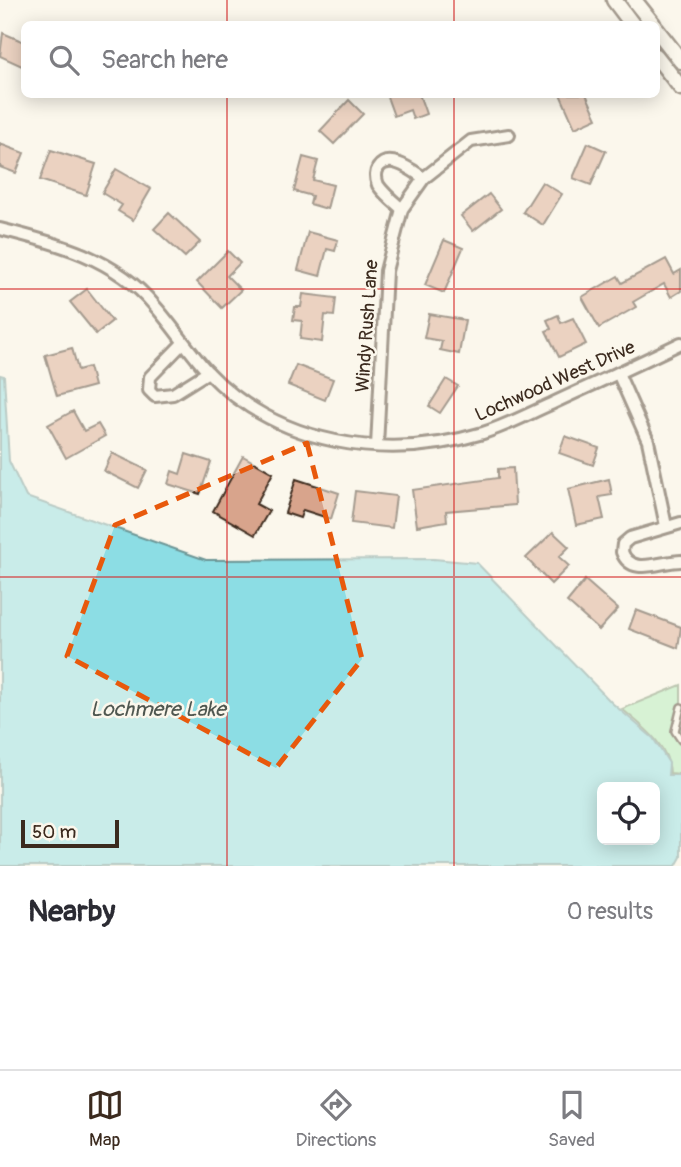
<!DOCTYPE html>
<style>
:root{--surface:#fff;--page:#f7f7f7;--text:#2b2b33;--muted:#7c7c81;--line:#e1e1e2;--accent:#3b2a1e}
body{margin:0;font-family:Pangolin,sans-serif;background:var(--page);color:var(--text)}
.controls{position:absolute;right:21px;bottom:21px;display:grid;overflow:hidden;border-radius:10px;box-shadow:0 4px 18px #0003}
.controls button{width:63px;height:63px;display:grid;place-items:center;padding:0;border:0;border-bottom:2px solid var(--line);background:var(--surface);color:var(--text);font:35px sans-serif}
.scale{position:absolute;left:21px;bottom:18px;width:98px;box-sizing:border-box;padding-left:7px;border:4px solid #3b2a1e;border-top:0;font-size:19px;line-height:24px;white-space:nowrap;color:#3b2a1e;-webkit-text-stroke:5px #fbf7ec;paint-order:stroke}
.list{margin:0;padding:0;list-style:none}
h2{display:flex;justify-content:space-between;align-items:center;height:91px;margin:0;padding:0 28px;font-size:30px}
h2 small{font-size:23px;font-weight:400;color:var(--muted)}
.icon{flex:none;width:38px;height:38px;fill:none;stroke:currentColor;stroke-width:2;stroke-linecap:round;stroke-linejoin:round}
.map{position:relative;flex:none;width:681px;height:866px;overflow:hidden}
.search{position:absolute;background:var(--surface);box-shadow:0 4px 18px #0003;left:21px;right:21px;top:21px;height:77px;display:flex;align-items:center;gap:18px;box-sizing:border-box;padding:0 24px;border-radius:10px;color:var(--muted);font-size:26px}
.sheet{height:203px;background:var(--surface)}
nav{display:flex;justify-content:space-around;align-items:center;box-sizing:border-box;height:98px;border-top:2px solid var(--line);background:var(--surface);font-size:19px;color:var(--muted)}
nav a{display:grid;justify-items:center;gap:4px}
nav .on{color:var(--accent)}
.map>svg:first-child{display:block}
.green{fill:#aaecb6;stroke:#728b6a;stroke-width:2}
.water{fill:#8cdde4;stroke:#6c9595;stroke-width:2;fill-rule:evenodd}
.building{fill:#d8a48c;stroke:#3b2a1e;stroke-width:2}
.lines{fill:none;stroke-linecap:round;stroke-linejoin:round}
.service-casing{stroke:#3b2a1e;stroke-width:10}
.minor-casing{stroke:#3b2a1e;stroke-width:16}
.tertiary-casing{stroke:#3b2a1e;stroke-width:19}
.service{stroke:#fbf7ec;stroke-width:5}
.minor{stroke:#fbf7ec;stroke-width:10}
.tertiary{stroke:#fbf7ec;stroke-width:14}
.marked{fill:none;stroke:#e8590c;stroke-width:5;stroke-dasharray:14 9;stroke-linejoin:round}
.grid{fill:none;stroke:#d62828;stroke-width:2;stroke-opacity:0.55}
.labels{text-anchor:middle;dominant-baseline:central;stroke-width:5;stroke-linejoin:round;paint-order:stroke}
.street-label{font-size:19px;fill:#3b2a1e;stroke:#fbf7ec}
.water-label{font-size:21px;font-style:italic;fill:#4f5750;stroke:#fbf7ec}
</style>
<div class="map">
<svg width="681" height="866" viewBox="0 0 681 866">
<rect width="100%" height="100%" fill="#fbf7ec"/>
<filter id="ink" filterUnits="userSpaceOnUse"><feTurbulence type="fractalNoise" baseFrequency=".0143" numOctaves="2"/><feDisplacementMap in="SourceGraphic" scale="14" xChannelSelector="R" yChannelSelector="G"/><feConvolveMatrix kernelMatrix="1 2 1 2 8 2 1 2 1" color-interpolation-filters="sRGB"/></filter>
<g filter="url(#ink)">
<path class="green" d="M681 685V774L670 773C669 745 642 726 622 709Z"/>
<path class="water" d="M0 375 4 376 9 461 26 497 206 560 434 559 477 563 612 703 653 738 669 763 668 775H681V857L676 866H0ZM602 787H655V840H602Z"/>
<g class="building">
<path d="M3 33 24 42V67L0 56Z"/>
<path d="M386 94H419L426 114 413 119 410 110 394 116Z"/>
<path d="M560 94H586L597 118 575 128Z"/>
<path d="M349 100 363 114 334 144 320 131Z"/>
<path d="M588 143 606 151 591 185 573 178Z"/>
<path d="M0 144 24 153 16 173 0 167Z"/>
<path d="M51 150 96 164 86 195 40 180Z"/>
<path d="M303 157 318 161 313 180 333 185 327 209 310 204 312 196 294 191Z"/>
<path d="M116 169 151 189 133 220 118 211 122 205 102 193Z"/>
<path d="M542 182 562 194 543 225 523 212Z"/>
<path d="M489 194 501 209 473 231 461 216Z"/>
<path d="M169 213 200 242 185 257 154 229Z"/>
<path d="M308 232 338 240 335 251 327 249 320 276 298 270Z"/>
<path d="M444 240 463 248 444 293 425 285Z"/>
<path d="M228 251 240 263 227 276 241 290 222 308 197 282Z"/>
<path d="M666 259 674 274 681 270V291L671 297 664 284 633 302 636 307 599 328 582 297 618 276 622 283Z"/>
<path d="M87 289 112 321 96 334 70 302Z"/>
<path d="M303 294 336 298 334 316 325 315 322 342 300 339 302 321 293 320 295 307H301Z"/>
<path d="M429 314 465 320 459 354 440 350 442 341 424 338Z"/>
<path d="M558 315 561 323 573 318 586 344 559 357 546 331 551 329 547 320Z"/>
<path d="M72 348 78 370 89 367 94 386 57 396 45 355Z"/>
<path d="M296 365 333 379 325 400 288 385Z"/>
<path d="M446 379 458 386 440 413 429 406Z"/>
<path d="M73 411 84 431 98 424 105 436 66 458 48 425Z"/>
<path d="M565 436 599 448 593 465 559 453Z"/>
<path d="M112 453 147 470 138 488 104 471Z"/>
<path d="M186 454 211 462 200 494 168 484 172 471 180 474Z"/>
<path d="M243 456 273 473 256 504 269 511 255 535 213 511Z"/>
<path d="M513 468 515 505 446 511 447 521 417 526 412 490 498 478V469Z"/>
<path d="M296 479 339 493 331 519 303 510 300 518 285 513Z"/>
<path d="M609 479 612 495 599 497 604 519 576 525 568 489Z"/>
<path d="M355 491 396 496 392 528 351 523Z"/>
<path d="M553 532 569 547 559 557 569 566 551 584 526 558Z"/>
<path d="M585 580 618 609 599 630 567 602Z"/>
<path d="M636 610 681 627 678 648 629 629Z"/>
</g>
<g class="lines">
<g class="service-casing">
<path id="service" d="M681 707 675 731 681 740"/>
</g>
<g class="minor-casing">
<g id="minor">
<path d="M402 209C394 202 384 194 378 185 376 180 375 173 378 168 389 152 413 171 424 178"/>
<path d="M0 229C57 243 115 258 154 305 173 326 188 350 207 371 278 446 387 462 483 433 506 426 528 414 551 404 594 384 638 364 681 343"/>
<path d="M183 343 150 377 149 390 155 396 173 394 208 372"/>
<path d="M618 373 648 441 666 526"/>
<path d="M377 446 386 271 402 209 424 178 471 141 509 135"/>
<path d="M681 523 630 538 623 544 622 552C631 577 661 561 681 561"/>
</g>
</g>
<g class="tertiary-casing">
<g id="tertiary">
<path d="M614 0 632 24"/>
<path d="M634 0 653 24"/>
<path d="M656 29 681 61"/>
<path d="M656 56 681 88"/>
</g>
</g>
<use href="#service" class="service"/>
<use href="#minor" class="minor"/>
<use href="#tertiary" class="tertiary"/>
</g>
</g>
<path d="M0 0H681V866H0ZM307 443 362 659 276 768 67 656 115 525Z" fill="#fbf7ec" fill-opacity=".55" fill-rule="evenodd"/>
<path class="marked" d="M307 443 362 659 276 768 67 656 115 525Z"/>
<path class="grid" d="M227 0V24M454 0V24M227 94V866M454 94V866M0 289H681M0 577H681"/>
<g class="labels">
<g class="street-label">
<text transform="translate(367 326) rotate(-86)">Windy Rush Lane</text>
<text transform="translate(555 381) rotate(-24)">Lochwood West Drive</text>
</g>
<g class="water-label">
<text x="158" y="709">Lochmere Lake</text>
</g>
</g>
</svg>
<div class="controls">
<button><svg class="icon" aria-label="locate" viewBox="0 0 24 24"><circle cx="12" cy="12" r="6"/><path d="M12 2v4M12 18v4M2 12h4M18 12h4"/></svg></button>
</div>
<div class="scale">50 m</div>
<div class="search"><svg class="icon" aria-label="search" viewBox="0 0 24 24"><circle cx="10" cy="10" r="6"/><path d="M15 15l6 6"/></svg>Search here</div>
</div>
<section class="sheet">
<h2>Nearby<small>0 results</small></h2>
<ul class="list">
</ul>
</section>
<nav>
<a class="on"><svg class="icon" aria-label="map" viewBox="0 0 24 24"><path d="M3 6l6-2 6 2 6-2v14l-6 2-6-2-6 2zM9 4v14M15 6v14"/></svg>Map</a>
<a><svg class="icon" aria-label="directions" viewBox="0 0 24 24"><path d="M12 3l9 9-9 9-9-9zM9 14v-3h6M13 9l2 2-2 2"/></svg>Directions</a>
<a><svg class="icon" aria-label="saved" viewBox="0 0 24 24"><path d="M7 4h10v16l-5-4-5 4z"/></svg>Saved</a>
</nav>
